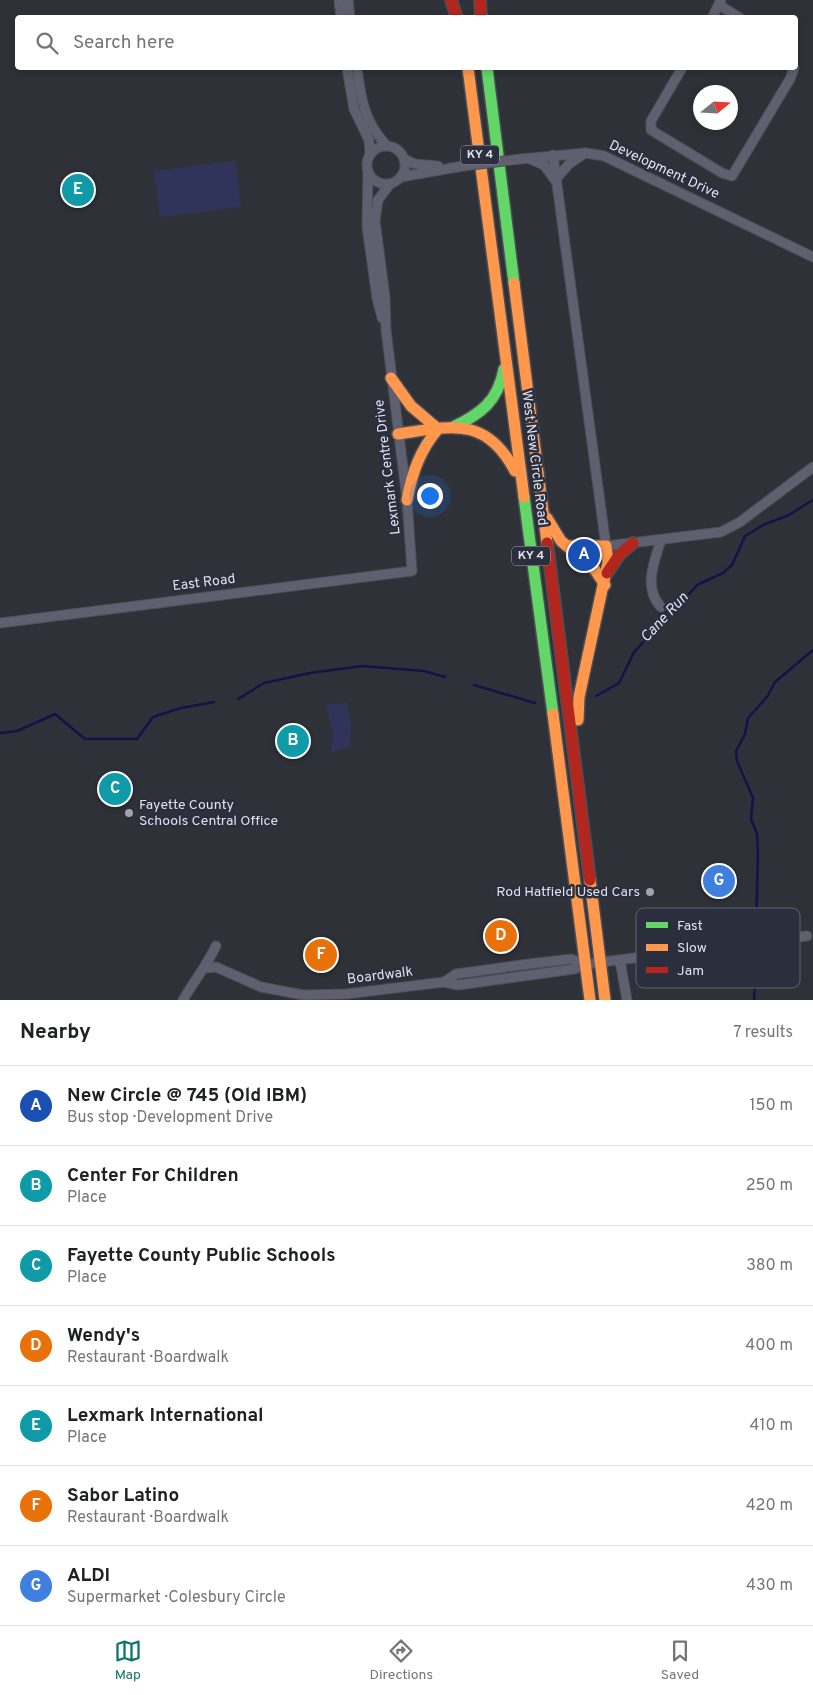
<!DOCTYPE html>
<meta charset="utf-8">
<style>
:root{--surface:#fff;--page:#f2f2f2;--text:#202124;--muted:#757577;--line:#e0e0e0;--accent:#0f766e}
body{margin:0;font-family:Overpass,sans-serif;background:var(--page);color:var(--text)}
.compass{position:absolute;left:693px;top:85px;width:45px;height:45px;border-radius:50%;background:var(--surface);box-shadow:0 2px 8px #0003;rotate:72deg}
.you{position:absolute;left:429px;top:495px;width:18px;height:18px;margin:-12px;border:4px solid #fff;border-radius:50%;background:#1a73e8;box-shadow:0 0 0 8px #1a73e833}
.badge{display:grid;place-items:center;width:32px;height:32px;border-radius:50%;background:var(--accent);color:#fff;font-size:16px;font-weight:700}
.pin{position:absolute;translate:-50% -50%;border:2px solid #fff;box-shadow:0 1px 5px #0006}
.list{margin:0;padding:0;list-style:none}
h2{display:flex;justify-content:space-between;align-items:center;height:65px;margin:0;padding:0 20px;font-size:21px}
h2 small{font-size:16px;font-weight:400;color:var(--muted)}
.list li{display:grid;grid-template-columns:32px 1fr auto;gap:15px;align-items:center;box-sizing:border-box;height:80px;padding:0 20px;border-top:1px solid var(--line)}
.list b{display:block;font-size:19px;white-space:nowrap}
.list p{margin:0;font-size:16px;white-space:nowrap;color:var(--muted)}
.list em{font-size:16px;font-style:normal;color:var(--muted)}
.icon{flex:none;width:28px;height:28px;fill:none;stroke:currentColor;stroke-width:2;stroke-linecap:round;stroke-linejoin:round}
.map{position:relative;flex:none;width:813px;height:1000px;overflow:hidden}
.search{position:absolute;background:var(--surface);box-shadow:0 2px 8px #0003;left:15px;right:15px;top:15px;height:55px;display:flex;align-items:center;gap:12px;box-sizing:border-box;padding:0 18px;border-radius:5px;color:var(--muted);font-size:19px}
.sheet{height:625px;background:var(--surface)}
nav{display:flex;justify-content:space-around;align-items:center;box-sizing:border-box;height:70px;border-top:1px solid var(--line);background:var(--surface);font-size:14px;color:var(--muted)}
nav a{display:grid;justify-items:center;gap:2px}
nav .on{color:var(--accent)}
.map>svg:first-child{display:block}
.green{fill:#31345a}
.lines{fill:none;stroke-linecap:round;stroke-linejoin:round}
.stream{stroke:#161148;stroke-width:2.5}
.street-casing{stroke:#4c4e55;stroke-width:11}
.fast-casing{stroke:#4c4e55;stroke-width:14}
.slow-casing{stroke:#4c4e55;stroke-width:14}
.jam-casing{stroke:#4c4e55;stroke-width:14}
.street{stroke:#5e606f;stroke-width:9}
.fast{stroke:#63d668;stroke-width:11}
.slow{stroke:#ff974d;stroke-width:11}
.jam{stroke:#b3261e;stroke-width:11}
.street-bridge-casing{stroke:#4c4e55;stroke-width:11;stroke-linecap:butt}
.street-bridge{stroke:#5e606f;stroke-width:9}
.poi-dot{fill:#a1a3ad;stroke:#2b2e3d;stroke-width:2}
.labels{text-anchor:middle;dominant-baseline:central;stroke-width:5;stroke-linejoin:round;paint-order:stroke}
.shield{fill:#2b2e3d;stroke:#a9abb7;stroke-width:1}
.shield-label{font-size:12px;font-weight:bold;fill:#dfe1eb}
.street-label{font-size:14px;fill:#dfe1eb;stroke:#2b2e3d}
.poi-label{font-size:14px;fill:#dfe1eb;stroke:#2b2e3d;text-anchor:start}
.water-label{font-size:15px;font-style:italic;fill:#dde1f5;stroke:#2b2e3d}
.key{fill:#2b2e3d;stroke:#616471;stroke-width:1}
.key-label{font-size:14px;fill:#dfe1eb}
</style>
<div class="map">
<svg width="813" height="1000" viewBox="0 0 813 1000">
<rect width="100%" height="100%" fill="#2f3139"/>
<g class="green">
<path d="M235 161 241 207 160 217 154 171Z"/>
<path d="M347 703 351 723 350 747 331 752 333 732 325 704Z"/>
</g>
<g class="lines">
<g class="stream">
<path d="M474 685 535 703"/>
<path d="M596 696 619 683 634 652 652 633 659 621 673 605 689 594 697 585 723 573 732 565 745 536 763 525 789 515 813 500"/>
<path d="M238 699 264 683 310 673 362 666 424 671 445 677"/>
<path d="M0 733 17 731 55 714 85 739H137L153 717 181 708 214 702"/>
<path d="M756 930 758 854 757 834 751 819 753 798 737 761 736 751 745 734 748 718 767 697 775 682 813 650"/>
<path d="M754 1000 756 955"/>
</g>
<g class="street-casing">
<g id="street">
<path d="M339 0 341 18"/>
<path d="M348 0 350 18"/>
<path d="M719 5 740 18"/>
<path d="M712 18 721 0"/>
<path d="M347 68 354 109 369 140 370 155"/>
<path d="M357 68C361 100 364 121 387 146"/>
<path d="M682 68 651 121V130L722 173 732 176 790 79 794 68"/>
<circle cx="386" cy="165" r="19"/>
<path d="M553 155 606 546 721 532 740 522 813 467"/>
<path d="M404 159 415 164 438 166"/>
<path d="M520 159 586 153 604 156 813 257"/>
<path d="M530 159 544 165 555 180 569 164 585 153"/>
<path d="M368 172 367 227 377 298 382 318"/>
<path d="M401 177 463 166"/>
<path d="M661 540C654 562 643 588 661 607"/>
<path d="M0 623 412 571 407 500 386 330 385 297 375 221 378 200 390 184"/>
<path d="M620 961 627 1000"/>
<path d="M205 968 216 967 261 987 303 995 346 994 444 982 458 985 574 969 586 964 807 936"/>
<path d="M444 982 456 974 529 964 571 959 586 964"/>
<path d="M183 1000C194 981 207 965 216 946"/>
</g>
</g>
<g class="fast-casing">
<g id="fast">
<path d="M487 68 514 283"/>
<path d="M453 427C481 414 498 401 504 369"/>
<path d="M524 497 553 714"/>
</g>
</g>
<g class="slow-casing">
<g id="slow">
<path d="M468 68 524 497"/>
<path d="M514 283 547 543"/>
<path d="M391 378 411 406 438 429C420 450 412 473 407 500"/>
<path d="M398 434C452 426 486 416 515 471"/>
<path d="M547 518 561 541 595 570 605 585"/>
<path d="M568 546H606L608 562 579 697 578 720"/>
<path d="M553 714 590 1000"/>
<path d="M590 880 605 1000"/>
</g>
</g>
<g class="jam-casing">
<g id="jam">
<path d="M451 0 457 18"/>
<path d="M480 0 481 18"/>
<path d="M547 543 590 880"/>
<path d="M607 573 619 555 633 543"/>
</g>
</g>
<use href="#street" class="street"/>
<use href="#fast" class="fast"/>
<use href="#slow" class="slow"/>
<use href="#jam" class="jam"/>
<g class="street-bridge-casing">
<path id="street-bridge" d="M463 166 520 159"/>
</g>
<use href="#street-bridge" class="street-bridge"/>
</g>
<g class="poi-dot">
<circle cx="129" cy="813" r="5"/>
<circle cx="650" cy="892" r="5"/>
</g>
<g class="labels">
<g class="shield">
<rect x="461" y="145.5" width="38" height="19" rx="4"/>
<rect x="512" y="546.5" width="38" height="19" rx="4"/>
</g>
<g class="shield-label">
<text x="480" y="155">KY 4</text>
<text x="531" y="556">KY 4</text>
</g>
<g class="street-label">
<text transform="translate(664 170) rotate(25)">Development Drive</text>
<text transform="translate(534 458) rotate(83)">West New Circle Road</text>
<text transform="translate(388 467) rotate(-97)">Lexmark Centre Drive</text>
<text transform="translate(204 583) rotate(-7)">East Road</text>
<text transform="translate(380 976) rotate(-7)">Boardwalk</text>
</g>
<g class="poi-label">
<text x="139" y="805">Fayette County<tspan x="139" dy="16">Schools Central Office</tspan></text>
<text x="640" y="892" text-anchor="end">Rod Hatfield Used Cars</text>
</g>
<g class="water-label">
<text transform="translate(665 618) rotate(-47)">Cane Run</text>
</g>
</g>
<rect x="636" y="908" width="164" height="80" rx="8" class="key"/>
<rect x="646" y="922" width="22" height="6" fill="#63d668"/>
<rect x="646" y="944" width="22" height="7" fill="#ff974d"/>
<rect x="646" y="967" width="22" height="6" fill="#b3261e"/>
<g class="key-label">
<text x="677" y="930">Fast</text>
<text x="677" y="952">Slow</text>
<text x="677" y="975">Jam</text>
</g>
</svg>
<svg class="compass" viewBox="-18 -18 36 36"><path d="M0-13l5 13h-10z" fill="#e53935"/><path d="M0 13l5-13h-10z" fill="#757577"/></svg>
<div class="you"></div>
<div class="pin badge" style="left:584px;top:555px;background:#1a4fb4">A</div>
<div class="pin badge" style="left:293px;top:741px;background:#0f9aa8">B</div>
<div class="pin badge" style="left:115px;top:789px;background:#0f9aa8">C</div>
<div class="pin badge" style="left:501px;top:936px;background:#e8710a">D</div>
<div class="pin badge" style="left:78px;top:190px;background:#0f9aa8">E</div>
<div class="pin badge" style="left:321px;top:955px;background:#e8710a">F</div>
<div class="pin badge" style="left:719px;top:881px;background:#3f7fe0">G</div>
<div class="search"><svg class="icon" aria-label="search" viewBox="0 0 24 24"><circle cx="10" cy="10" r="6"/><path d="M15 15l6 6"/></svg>Search here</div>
</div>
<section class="sheet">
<h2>Nearby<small>7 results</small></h2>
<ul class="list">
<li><span class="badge" style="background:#1a4fb4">A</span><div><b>New Circle @ 745 (Old IBM)</b><p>Bus stop · Development Drive</p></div><em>150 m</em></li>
<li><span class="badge" style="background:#0f9aa8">B</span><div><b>Center For Children</b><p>Place</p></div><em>250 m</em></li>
<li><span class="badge" style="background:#0f9aa8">C</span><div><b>Fayette County Public Schools</b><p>Place</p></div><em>380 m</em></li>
<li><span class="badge" style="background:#e8710a">D</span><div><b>Wendy's</b><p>Restaurant · Boardwalk</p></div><em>400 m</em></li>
<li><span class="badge" style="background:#0f9aa8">E</span><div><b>Lexmark International</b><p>Place</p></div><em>410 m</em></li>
<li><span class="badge" style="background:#e8710a">F</span><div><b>Sabor Latino</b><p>Restaurant · Boardwalk</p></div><em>420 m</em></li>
<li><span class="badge" style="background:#3f7fe0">G</span><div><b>ALDI</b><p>Supermarket · Colesbury Circle</p></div><em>430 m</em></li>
</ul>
</section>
<nav>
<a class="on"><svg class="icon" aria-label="map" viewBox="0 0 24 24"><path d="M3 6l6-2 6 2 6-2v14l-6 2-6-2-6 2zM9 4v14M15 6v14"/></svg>Map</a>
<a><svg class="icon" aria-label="directions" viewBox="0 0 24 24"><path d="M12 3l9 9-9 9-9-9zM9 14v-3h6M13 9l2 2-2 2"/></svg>Directions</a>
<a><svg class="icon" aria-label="saved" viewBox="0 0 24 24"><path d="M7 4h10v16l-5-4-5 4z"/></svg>Saved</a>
</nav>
